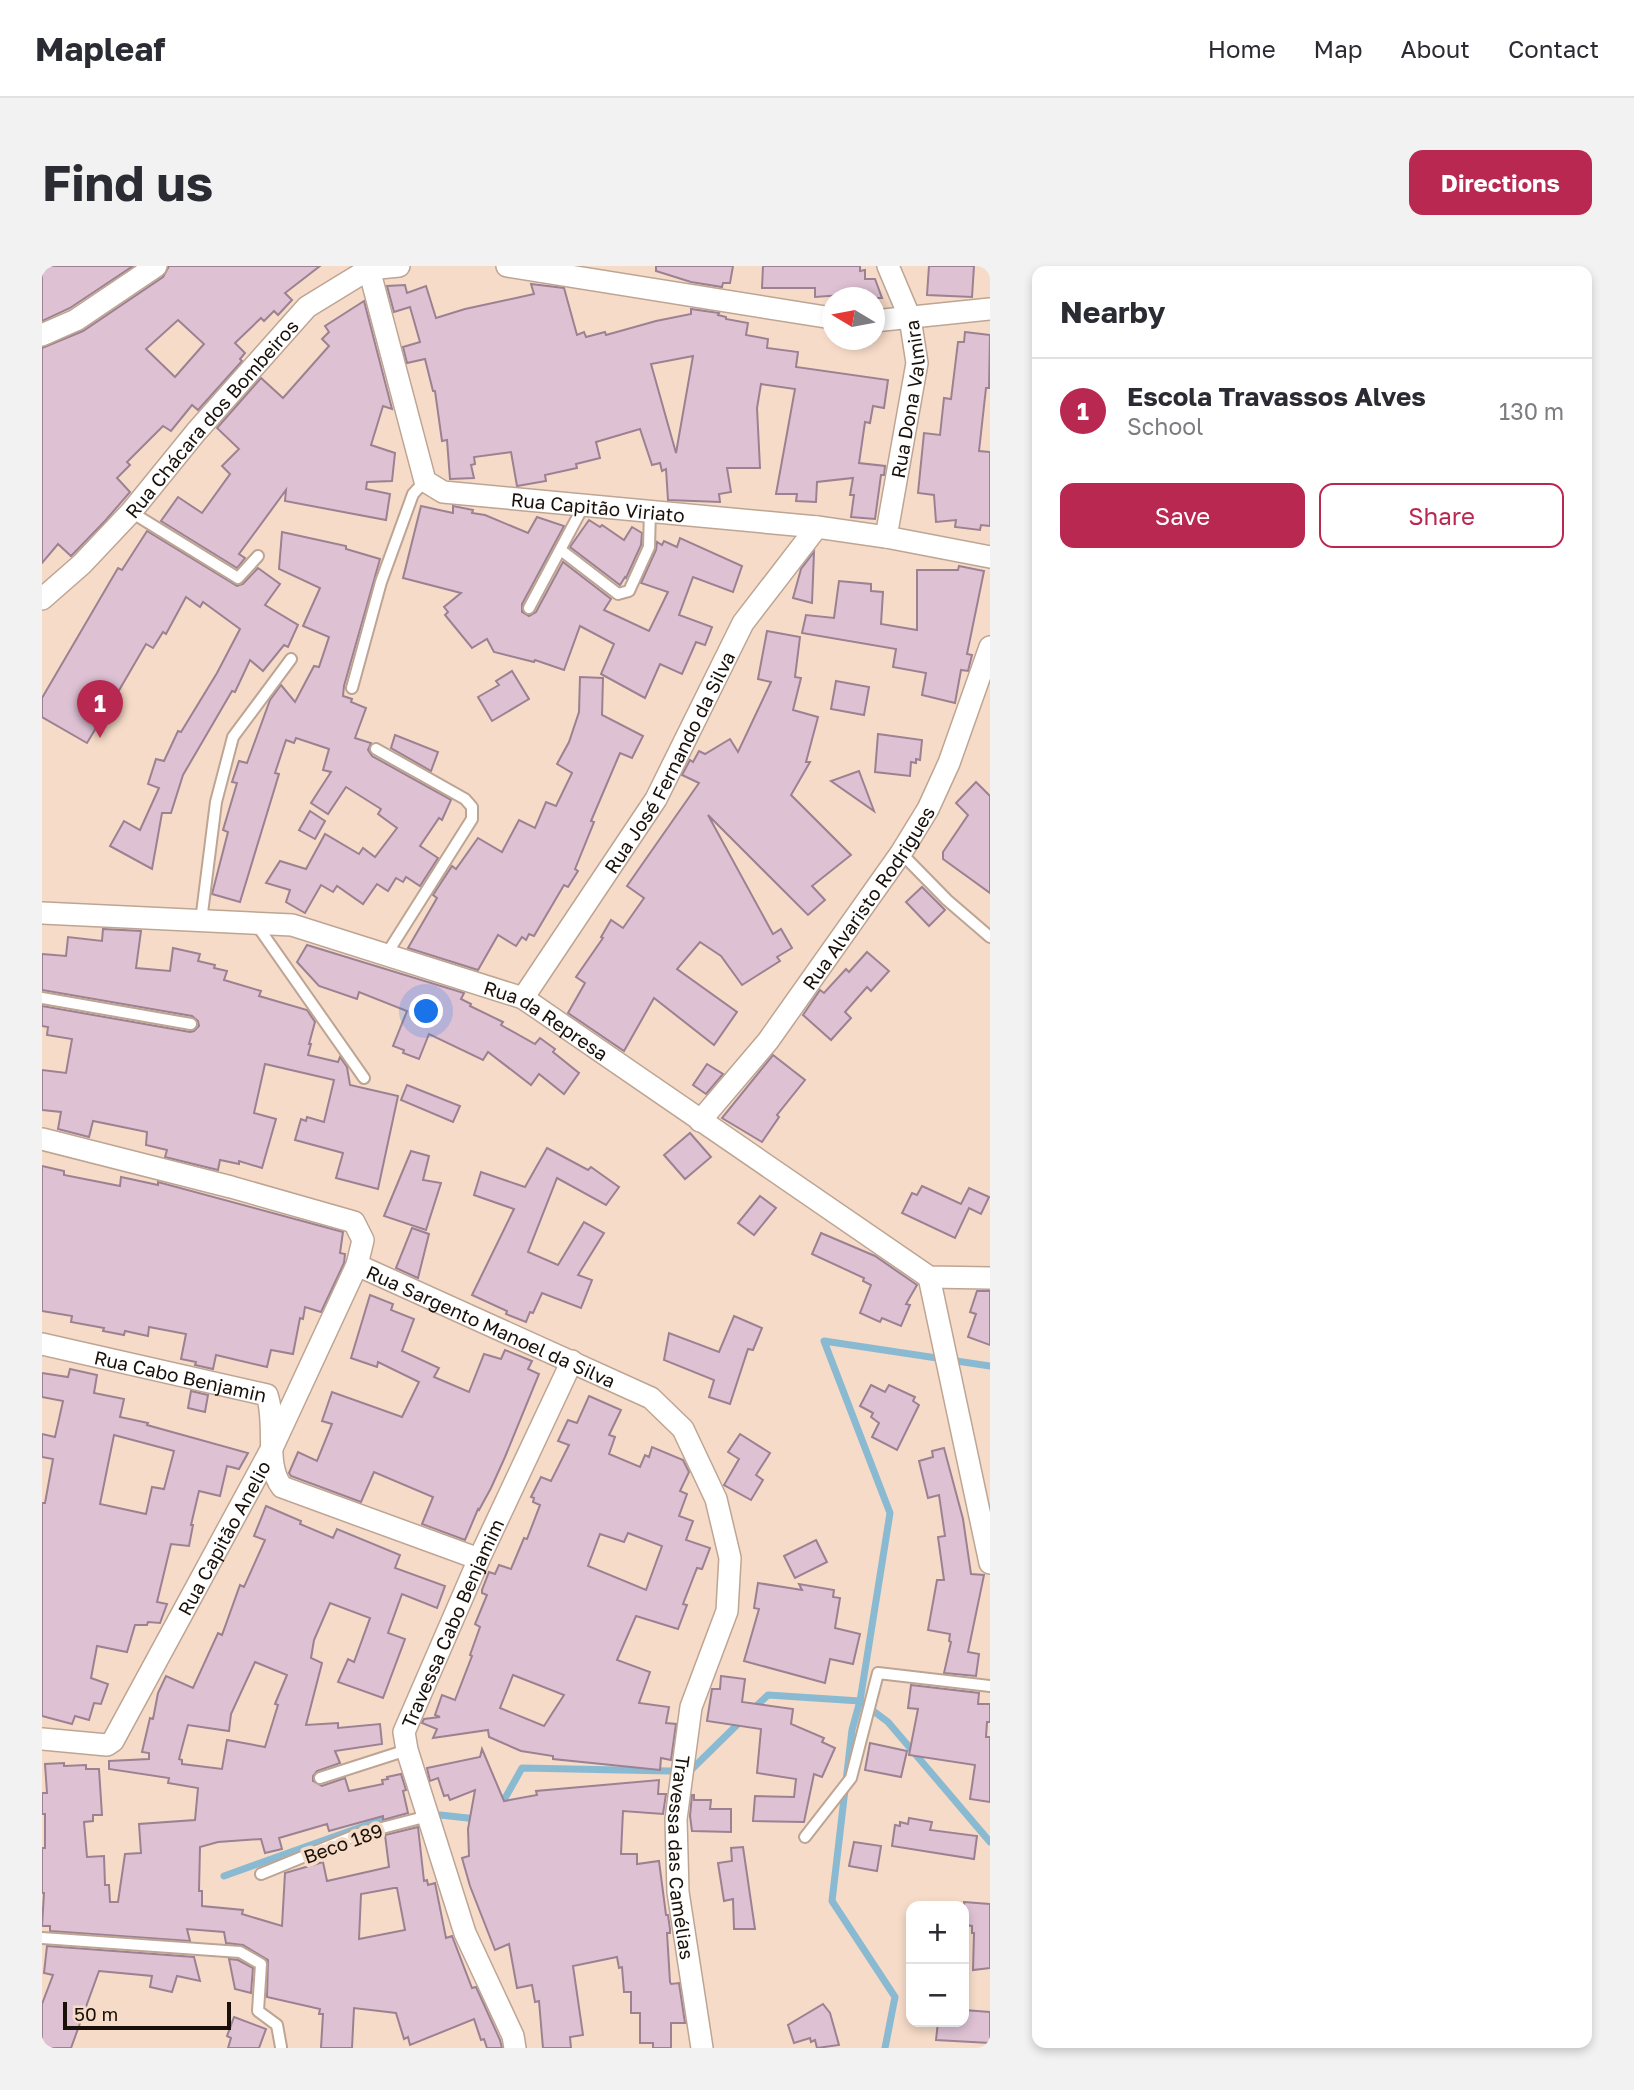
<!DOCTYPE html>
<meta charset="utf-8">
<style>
:root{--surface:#fff;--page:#f2f2f3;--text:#2b2b33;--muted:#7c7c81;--line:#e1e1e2;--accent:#b82851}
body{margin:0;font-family:"Golos Text",sans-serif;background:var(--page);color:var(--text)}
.controls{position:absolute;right:21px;bottom:21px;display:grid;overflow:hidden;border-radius:14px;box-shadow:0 4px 10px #0003}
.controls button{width:63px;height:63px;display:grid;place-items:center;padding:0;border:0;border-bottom:2px solid var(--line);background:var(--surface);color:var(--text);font:35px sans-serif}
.compass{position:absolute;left:780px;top:21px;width:63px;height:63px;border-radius:50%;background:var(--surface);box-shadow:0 4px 10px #0003;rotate:280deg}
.scale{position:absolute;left:21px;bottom:18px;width:168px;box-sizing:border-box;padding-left:7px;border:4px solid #191009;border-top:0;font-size:19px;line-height:24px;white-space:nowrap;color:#191009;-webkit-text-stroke:5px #f6dbc8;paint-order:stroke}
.you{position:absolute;left:385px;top:746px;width:24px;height:24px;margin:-18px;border:5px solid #fff;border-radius:50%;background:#1a73e8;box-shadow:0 0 0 10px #1a73e833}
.badge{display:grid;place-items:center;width:46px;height:46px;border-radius:50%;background:var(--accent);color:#fff;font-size:23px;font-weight:700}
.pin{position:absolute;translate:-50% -58px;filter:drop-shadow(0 2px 4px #0008)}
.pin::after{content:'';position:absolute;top:37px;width:24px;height:21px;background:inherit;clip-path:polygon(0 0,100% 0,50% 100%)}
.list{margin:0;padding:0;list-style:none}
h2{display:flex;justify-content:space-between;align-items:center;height:91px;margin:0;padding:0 28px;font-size:30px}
h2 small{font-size:23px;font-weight:400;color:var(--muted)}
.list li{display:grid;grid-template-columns:46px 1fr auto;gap:21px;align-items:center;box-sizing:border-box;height:105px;padding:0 28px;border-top:2px solid var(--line)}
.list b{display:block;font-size:26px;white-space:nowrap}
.list p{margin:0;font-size:23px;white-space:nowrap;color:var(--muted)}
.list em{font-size:23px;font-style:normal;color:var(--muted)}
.actions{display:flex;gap:14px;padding:21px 28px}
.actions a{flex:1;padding:16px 0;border:2px solid var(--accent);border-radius:14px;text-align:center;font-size:24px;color:var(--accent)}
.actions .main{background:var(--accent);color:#fff}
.map{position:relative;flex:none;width:948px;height:1782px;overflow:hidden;border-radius:14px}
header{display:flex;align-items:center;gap:42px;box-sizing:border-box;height:98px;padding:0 35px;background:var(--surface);border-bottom:2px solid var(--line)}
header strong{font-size:33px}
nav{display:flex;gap:38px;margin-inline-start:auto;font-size:24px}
.intro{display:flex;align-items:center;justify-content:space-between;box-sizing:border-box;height:168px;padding:0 42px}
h1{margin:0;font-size:49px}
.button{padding:18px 32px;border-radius:14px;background:var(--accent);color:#fff;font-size:24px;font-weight:700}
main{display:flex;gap:42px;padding:0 42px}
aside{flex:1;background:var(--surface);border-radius:14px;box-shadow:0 4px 10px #0003}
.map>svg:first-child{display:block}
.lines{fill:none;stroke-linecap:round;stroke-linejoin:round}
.stream{stroke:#89bad2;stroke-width:7}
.building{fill:#dec2d4;stroke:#9b8192;stroke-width:2;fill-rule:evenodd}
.service-casing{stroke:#bea593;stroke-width:14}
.minor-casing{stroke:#bea593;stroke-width:24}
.service{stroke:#fff;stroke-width:10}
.minor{stroke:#fff;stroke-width:21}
.labels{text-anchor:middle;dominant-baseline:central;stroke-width:7;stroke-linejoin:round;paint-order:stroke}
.street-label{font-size:19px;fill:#191009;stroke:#f6dbc8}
</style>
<header>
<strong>Mapleaf</strong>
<nav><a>Home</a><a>Map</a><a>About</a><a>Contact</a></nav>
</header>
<div class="intro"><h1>Find us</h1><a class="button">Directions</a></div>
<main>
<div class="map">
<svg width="948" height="1782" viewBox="0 0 948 1782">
<rect width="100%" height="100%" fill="#f6dbc8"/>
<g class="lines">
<g class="stream">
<path d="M710 1444 726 1429 818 1435 846 1456 948 1576"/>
<path d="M650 1503 701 1453"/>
<path d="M457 1543 480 1502 628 1505"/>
<path d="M398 1549 435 1553"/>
<path d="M182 1610 350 1550"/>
<path d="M843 1782 853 1731 790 1635 810 1464 818 1435 848 1247 782 1075 948 1100"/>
</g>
</g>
<g class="building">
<path d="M0 0H91L28 42 0 55Z"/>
<path d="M127 0H278L243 27 250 34 236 49 232 45 222 55 219 52 193 77 203 87 198 93 200 95 156 144 150 139 129 165 121 160 85 196 88 199 75 212 88 226 63 255 29 290 16 278 0 297V82L41 65 121 11ZM136 54 162 78 133 111 104 83Z"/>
<path d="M614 0H691L688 17H681L680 21 649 16 614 5Z"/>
<path d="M721 0H818V5L823 4V13H833L840 32H801L800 29 773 31V22H720Z"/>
<path d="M887 0H932L930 31 885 29Z"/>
<path d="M489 18 522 22 535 69 542 66 544 71 563 66 564 69 614 55 649 48V43L677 47 676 49 684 51V53L706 57 704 69 726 73 725 82 756 86 754 101 846 114 842 142 831 140 828 157 823 156 817 197 843 200 842 209H839L833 253 809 251 812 229H808L811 212 775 216 774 236 754 235 755 228H734L753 123 719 118 715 142 718 202H685L689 226 677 228 678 236 626 234 624 203 620 205 618 197 610 199 598 163 554 176 558 192 534 198 535 202 503 209 504 215 475 220 469 186 432 191 433 198 429 199 432 212 408 213 405 174 400 175 393 125H391L383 93 365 97 361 81 378 76 368 41 352 46 345 20 363 19 365 27 384 20 394 52 423 43 492 28ZM651 90 634 187 609 98Z"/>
<path d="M322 35 350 143 341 140 329 179 353 187 350 215 325 216 324 223 348 228 344 254 243 235 244 224 197 288 203 292 195 302 119 255 136 231 160 247 188 208 180 200 197 183 175 162 219 112 241 132 287 80 280 73 287 66 283 60Z"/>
<path d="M923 66 948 69 947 122H944L937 185 948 186V260L939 259 938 264 913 261 914 254 894 256 892 229 876 227 882 167 898 169 902 132 909 133 916 76H922Z"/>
<path d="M379 240 411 247V240L431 244 430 247 443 249 486 267 495 251 522 260 480 338V346L487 350 494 346 521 296 569 333 562 344 607 365 626 326 599 317 614 284 615 276 620 279 622 275 635 281 638 272 700 300 691 326 651 311 637 349 670 361 663 379 654 376 640 408 618 398 603 432 559 408 572 378 538 360 522 404 493 394 492 396 452 386 445 373 430 382 403 349 406 346 402 341 419 327 361 312Z"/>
<path d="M547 254 558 261 560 259 582 274 590 261 600 267 599 279 584 312 583 311 578 319 528 281Z"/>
<path d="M105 265 195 320 201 318 216 302 238 318 223 339 256 359 246 381 242 379 221 405 208 394 193 426 190 425 141 509 129 547H120L110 603 68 580 82 555 98 564 117 522 106 518 114 493 122 495 136 465 139 466 175 407 198 363 161 336 158 341 144 331 124 368 121 366 111 382 104 378 72 433 79 437 67 457 66 456 63 460 57 457 45 477 0 451V432L76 302 80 304Z"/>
<path d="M240 266 304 280V283L338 293 302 420 301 430 310 433 309 436 324 442 313 472 329 477 326 484 330 490 409 534 400 554 397 552 378 580 396 592 378 620 364 611 361 616 354 612 346 625 335 618 321 638 295 620 291 626 279 619 263 647 244 636 248 624 224 617 238 595 264 603 283 568 317 588 321 582 333 591 355 562 336 548 339 543 304 521 286 548 269 537 289 506 281 504 287 483 254 472 252 477 244 474 233 507 237 508 198 636 170 628 186 566 181 564 195 517 190 516 197 495 205 497 228 434 239 419 253 436 272 400 277 401 287 371 261 360 278 322 237 303Z"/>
<path d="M772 286 770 337 751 332 759 303Z"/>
<path d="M917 300 942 305 925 388 930 389 926 405 919 404 913 437 880 429 884 407 851 401 854 383 760 367 764 349 792 352 797 315 829 318V325L841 326 839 358 875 364V304H916Z"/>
<path d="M725 365 758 371 753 411 759 412 751 444 776 451 764 496H768L749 529 809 589 770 620 783 634 766 649 666 549 731 668 739 663 750 682 735 691 738 695 700 719 679 690 658 676 635 703 695 746 672 779 612 732 582 785 526 747 543 717 534 711 561 672 559 671 569 654 581 662 602 632 585 620 657 517 640 509 648 494 651 496 657 485 663 488 688 473 696 486 729 416 716 413Z"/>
<path d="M470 405 487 433 450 455 436 431 457 419 454 415Z"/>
<path d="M538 411 561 412 560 449 601 470 590 492 578 487 549 555 552 556 533 603 536 605 526 621 522 619 492 670 487 668 484 674 480 671 474 680 456 669 436 704 366 682 395 632 391 629 410 600 414 603 436 572 460 586 477 554 493 562 504 536 514 540 530 507 515 498 527 476 537 446Z"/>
<path d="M794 415 827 421 822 449 789 443Z"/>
<path d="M836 468 880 474 878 494 874 493V497L869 496 868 510 833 506Z"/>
<path d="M353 469 396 486 389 505 349 482Z"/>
<path d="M817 505 832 545 789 515Z"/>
<path d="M934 516 948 530V627L901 593V586L926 549 914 537Z"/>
<path d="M268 545 283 555 273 573 257 564Z"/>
<path d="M880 621 903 644 887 660 864 636Z"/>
<path d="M61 663 99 665 94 702 128 705 131 682 158 688 156 695 173 699 172 702 185 705 182 714 219 725 217 730 265 744 273 756 267 778H269L266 789 296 796 298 791 305 801 308 819 356 830 336 923 294 912 301 887 253 874 259 853 264 855 265 851 282 856 292 814 223 798 212 847 234 853 220 902 197 895V898L178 894 176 904 123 891 125 884 104 879 105 866 51 855 47 871 16 863 19 846 0 844V804L24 807 30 773 5 769 6 761 0 760V740L148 766 152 765 157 760 156 755 150 750 0 724V688L24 690 26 671 60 675Z"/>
<path d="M265 679 422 727 419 733 429 738 428 740 461 756 459 759 493 778 498 772 513 783 511 786 537 807 522 828 497 808 489 819 446 786 441 794 387 768 377 793 361 787 362 784 351 780 365 745 317 726 315 733 277 720 255 696Z"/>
<path d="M825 686 847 705 829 725 825 721 803 746 809 752 789 774 761 749 778 724 782 727 804 703 807 706Z"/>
<path d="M731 789 763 814 735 849 737 851 720 876 680 852Z"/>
<path d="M665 798 681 808 664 828 651 819Z"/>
<path d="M365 819 418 840 411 856 359 834Z"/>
<path d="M648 867 669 891 643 913 622 889Z"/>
<path d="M505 882 546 904 549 901 577 921 564 939 515 912 486 986 516 999 542 956 562 967 536 1009 550 1014 539 1042 500 1027 491 1047 488 1046 484 1056 464 1048 465 1045 430 1029 472 943 432 929 439 906 483 921Z"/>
<path d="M369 885 387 890 381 914 399 917 384 964 342 950Z"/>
<path d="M0 900 22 905V909L78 920 79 911 116 919V916L301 966 298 987 303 988 302 997 279 1046 263 1041 261 1053 258 1052 251 1088 229 1084 225 1101 174 1089 171 1103 153 1099 154 1096 139 1093 144 1068 107 1061 106 1070 83 1065 82 1069 61 1065 62 1062 29 1056 30 1050 0 1045Z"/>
<path d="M880 920 919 938 927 922 947 931 939 948 927 942 913 972 860 947 870 927 875 929Z"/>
<path d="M718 930 734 942 712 969 696 957Z"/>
<path d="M370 962 387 968 376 1012 354 1002Z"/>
<path d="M779 967 833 990 875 1019 864 1038 868 1039 859 1060 840 1052 838 1056 818 1047 829 1019 821 1015 822 1012 770 988Z"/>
<path d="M935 1025H948V1079L926 1071 934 1048 928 1046Z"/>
<path d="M328 1029 351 1038 349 1044 372 1053 360 1085 397 1102 392 1111 427 1126 442 1088 459 1093 463 1084 490 1095 486 1103 497 1108 463 1191 449 1222 437 1244 436 1243 423 1274 380 1258 391 1231 332 1206 319 1236 249 1210 247 1207 256 1186 275 1195 290 1158 280 1155 290 1126 360 1151 377 1116 336 1096 335 1101 309 1092Z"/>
<path d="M692 1050 720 1062 711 1084 706 1083 688 1138 667 1131 672 1114 622 1094 627 1067 677 1086Z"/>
<path d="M28 1103 55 1109 52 1127 82 1133 78 1151 106 1157 105 1159 206 1187 197 1203 185 1200 178 1230 157 1225 149 1259H151L147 1280 129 1278 115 1336 125 1338 118 1357 106 1356 105 1359H93L85 1386 55 1380 49 1412 66 1418 59 1438 52 1437 47 1454 33 1450 30 1458 0 1450V1237H3L11 1193 0 1191V1168L13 1171 21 1135 0 1131V1107L26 1111ZM72 1169 132 1185 122 1223 110 1221 104 1248 58 1238Z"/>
<path d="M829 1119 843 1126 847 1119 873 1131 871 1135 877 1139 855 1184 830 1171 837 1157 829 1151 831 1147 818 1140Z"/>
<path d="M149 1125 166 1129 163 1146 146 1142Z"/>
<path d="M547 1130 579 1144 567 1169 573 1171 567 1188 598 1201 603 1189 607 1191 610 1181 641 1194 647 1206 638 1225 645 1228 637 1250 651 1255 644 1274 668 1282 660 1303 655 1302 641 1338 645 1339 636 1363 594 1350 575 1394 608 1406 597 1437 627 1441 624 1457 634 1458 629 1494 619 1492 618 1504 511 1493V1490L479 1485 447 1471 446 1464 391 1472 395 1463 380 1457 382 1453 398 1451 393 1449 400 1429 413 1434 430 1390 428 1389 438 1361 433 1358 445 1329 440 1327V1324L447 1306 453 1308 457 1299 469 1303 482 1272 485 1273 498 1239 491 1236 492 1232 489 1231 499 1211 509 1215 527 1179 516 1175 526 1154 535 1157ZM586 1267 620 1280 604 1324 546 1300 558 1268 582 1276ZM471 1409 522 1429 502 1460 458 1442Z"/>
<path d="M698 1168 728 1187 714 1209 721 1214 709 1234 682 1219 697 1193 686 1186Z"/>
<path d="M902 1182 921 1253 929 1308 942 1309 926 1386 937 1388 934 1410 902 1407 909 1376 907 1375 908 1368 886 1364 895 1314H902L896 1271 903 1270 897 1229 886 1232 877 1195 891 1191 890 1185Z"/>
<path d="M224 1240 259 1255 258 1258 291 1272 295 1263 358 1289 353 1302 403 1320 395 1342 360 1328 346 1367 363 1373 341 1432 296 1416 306 1393 312 1396 328 1352 288 1337 272 1374 269 1392 280 1397 264 1459 296 1457V1462L338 1458 340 1478 293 1485 298 1497 275 1505 271 1510V1515L280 1520 303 1512 307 1525 341 1518 340 1514 346 1513 345 1511 359 1508 364 1524 361 1525 366 1547 341 1554V1550L287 1565 285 1558 237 1572 240 1583 223 1587 219 1573 176 1576 158 1581 157 1625H160V1640L201 1644 200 1648 240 1660 243 1607 281 1596 285 1615 347 1601 343 1569 376 1561 382 1615 385 1614 386 1619 393 1617 404 1672 410 1670 430 1722 434 1721 458 1774 460 1782H445L442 1773 439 1774 432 1753 368 1779 366 1771 362 1773 354 1747 312 1742 310 1782H279L281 1748H277L278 1743 225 1731 226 1694 201 1679 184 1677 182 1666 145 1663 148 1675 8 1665V1660H0L2 1627H0V1582H3V1548H0V1527H5L3 1498 22 1497V1500L44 1499V1503H57L60 1549H51V1555L42 1556 45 1591 62 1590 63 1619H67L68 1636H76L83 1588 99 1587 97 1558 153 1554 156 1522 126 1517 127 1512 67 1503V1495L107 1493V1487L100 1486 108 1452 111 1453 116 1427 124 1410 151 1422 176 1367 180 1369 198 1319 202 1321 223 1274 212 1270ZM213 1396 245 1409 233 1438 236 1439 223 1481 185 1474 180 1503 140 1498V1494L137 1493 146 1459 187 1465 189 1448ZM352 1622H355L363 1664 317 1673 319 1628Z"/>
<path d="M774 1274 785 1296 753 1312 742 1290Z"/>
<path d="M716 1317 760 1324 757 1318 792 1324 791 1331 798 1332 793 1362 818 1368 811 1398 788 1393 783 1417 702 1395 717 1343 712 1342Z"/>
<path d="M679 1410 703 1413 700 1436 751 1443 749 1458 782 1472 780 1476 793 1482 780 1511 772 1508 762 1556 711 1555 713 1530 752 1531 754 1513 715 1507 719 1463 665 1455 670 1423H678Z"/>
<path d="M869 1419 937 1427 936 1438H948V1456H945L944 1471H948V1536L928 1533 933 1499 867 1489 876 1443 866 1442Z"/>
<path d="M828 1477 865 1485 859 1511 823 1504Z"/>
<path d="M440 1483 462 1535 495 1529 494 1525 617 1514 616 1528H624L621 1548 581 1545 579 1588H595V1598L617 1595 624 1649H626L628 1663V1667H625L628 1716 629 1718 637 1717 643 1757H629V1782H611V1777H598V1747H589V1726H582L580 1701 577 1702 575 1691 531 1700 541 1769 528 1771 529 1782H501L497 1735 493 1736 490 1719 475 1722 467 1678 453 1684 428 1620 420 1592 427 1590 426 1563 433 1524 408 1534 406 1529 402 1530 396 1512 388 1515 385 1502 438 1491Z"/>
<path d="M650 1529H652V1534H669L668 1543H689V1566L650 1565 648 1550Z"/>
<path d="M867 1552 890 1556 888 1564 935 1570 932 1593 850 1580 853 1559 858 1560V1556L866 1558Z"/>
<path d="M812 1576 839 1580 835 1605 807 1600Z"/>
<path d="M701 1581 713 1663H692L691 1633 682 1635 676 1597 690 1595 689 1582Z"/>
<path d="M922 1636 948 1638V1702L931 1704 932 1667H930V1660L922 1659Z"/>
<path d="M5 1680 152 1691 158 1715 135 1710 130 1726 108 1721 110 1710 57 1705 29 1782H0V1738L11 1709 2 1707Z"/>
<path d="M187 1693 196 1694 211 1702 209 1727 193 1723Z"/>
<path d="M781 1738 788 1747 797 1779 775 1782 773 1774 769 1776 768 1772 752 1777 746 1759Z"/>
<path d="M922 1744 948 1746V1777L894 1774 896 1756H922Z"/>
<path d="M192 1751 224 1763 217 1782H186L189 1772 185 1770Z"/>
</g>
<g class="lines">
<g class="service-casing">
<g id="service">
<path d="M89 246 196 312 216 290"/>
<path d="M520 285 576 328 587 325 607 281 608 245"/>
<path d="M487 342 542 239"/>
<path d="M310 422 339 316 371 228 383 215"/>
<path d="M334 483 423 533 430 541V553L344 689"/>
<path d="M859 587 905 634 948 671"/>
<path d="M159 655 174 536 191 471 249 393"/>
<path d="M214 658 322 812"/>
<path d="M0 732 149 758"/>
<path d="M278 1512 365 1484"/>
<path d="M763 1571 809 1512 836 1407 948 1420"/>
<path d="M219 1608 317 1568 386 1550"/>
<path d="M0 1672 198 1686 219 1698 216 1745 235 1759 239 1781"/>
</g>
</g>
<g class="minor-casing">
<g id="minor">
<path d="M465 0 790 52"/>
<path id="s1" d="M327 3 383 215 401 226 775 261 844 271 948 291"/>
<path d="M832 55 948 43"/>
<path d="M0 69 34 54 114 0"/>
<path id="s2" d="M844 271 875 97 868 52 846 0"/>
<path id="s3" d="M0 333 40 298 89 246 154 166 265 41 327 3 357 0"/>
<path id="s4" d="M0 647 250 659 481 732 887 1011 948 1012"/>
<path id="s5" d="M481 732 614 533 701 357 775 261"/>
<path id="s6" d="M658 855 726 775 859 587 886 543 907 497 948 381"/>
<path id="s7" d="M0 873 189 921 312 956 321 974 315 999 609 1132 641 1163 674 1233 688 1292 685 1345 649 1441 634 1553 636 1626 660 1782"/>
<path d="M887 1011 948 1297"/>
<path id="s8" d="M0 1078 225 1129C235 1159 222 1198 240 1221L437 1293"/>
<path id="s9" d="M0 1473 65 1479 71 1475 231 1180 315 999"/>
<path id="s10" d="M473 1782 471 1770 423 1667 365 1484 362 1466 437 1293 530 1095"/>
</g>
</g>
<use href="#service" class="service"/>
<use href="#minor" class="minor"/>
</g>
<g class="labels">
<g class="street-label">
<text stroke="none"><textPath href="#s2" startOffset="140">Rua Dona Valmira</textPath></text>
<text stroke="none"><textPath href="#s3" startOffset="248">Rua Chácara dos Bombeiros</textPath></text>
<text stroke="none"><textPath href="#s1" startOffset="396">Rua Capitão Viriato</textPath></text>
<text stroke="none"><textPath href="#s5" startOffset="278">Rua José Fernando da Silva</textPath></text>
<text stroke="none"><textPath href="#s6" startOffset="280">Rua Alvaristo Rodrigues</textPath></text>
<text stroke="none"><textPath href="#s4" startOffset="523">Rua da Represa</textPath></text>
<text stroke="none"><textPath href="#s7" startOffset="516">Rua Sargento Manoel da Silva</textPath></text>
<text stroke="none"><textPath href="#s8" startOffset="142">Rua Cabo Benjamin</textPath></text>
<text stroke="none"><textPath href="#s9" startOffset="304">Rua Capitão Anelio</textPath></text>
<text stroke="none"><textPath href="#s10" startOffset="455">Travessa Cabo Benjamim</textPath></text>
<text transform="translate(301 1577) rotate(-20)">Beco 189</text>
<text stroke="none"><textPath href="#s7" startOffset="1181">Travessa das Camélias</textPath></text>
</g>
</g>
</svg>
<div class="controls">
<button>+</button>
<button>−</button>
</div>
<svg class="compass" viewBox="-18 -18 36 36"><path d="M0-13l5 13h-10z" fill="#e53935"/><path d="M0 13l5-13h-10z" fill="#7c7c81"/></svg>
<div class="scale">50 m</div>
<div class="you"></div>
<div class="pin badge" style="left:58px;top:472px">1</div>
</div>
<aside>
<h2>Nearby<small></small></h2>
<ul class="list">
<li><span class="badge">1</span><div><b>Escola Travassos Alves</b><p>School</p></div><em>130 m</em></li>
</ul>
<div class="actions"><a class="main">Save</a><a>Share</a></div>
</aside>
</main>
